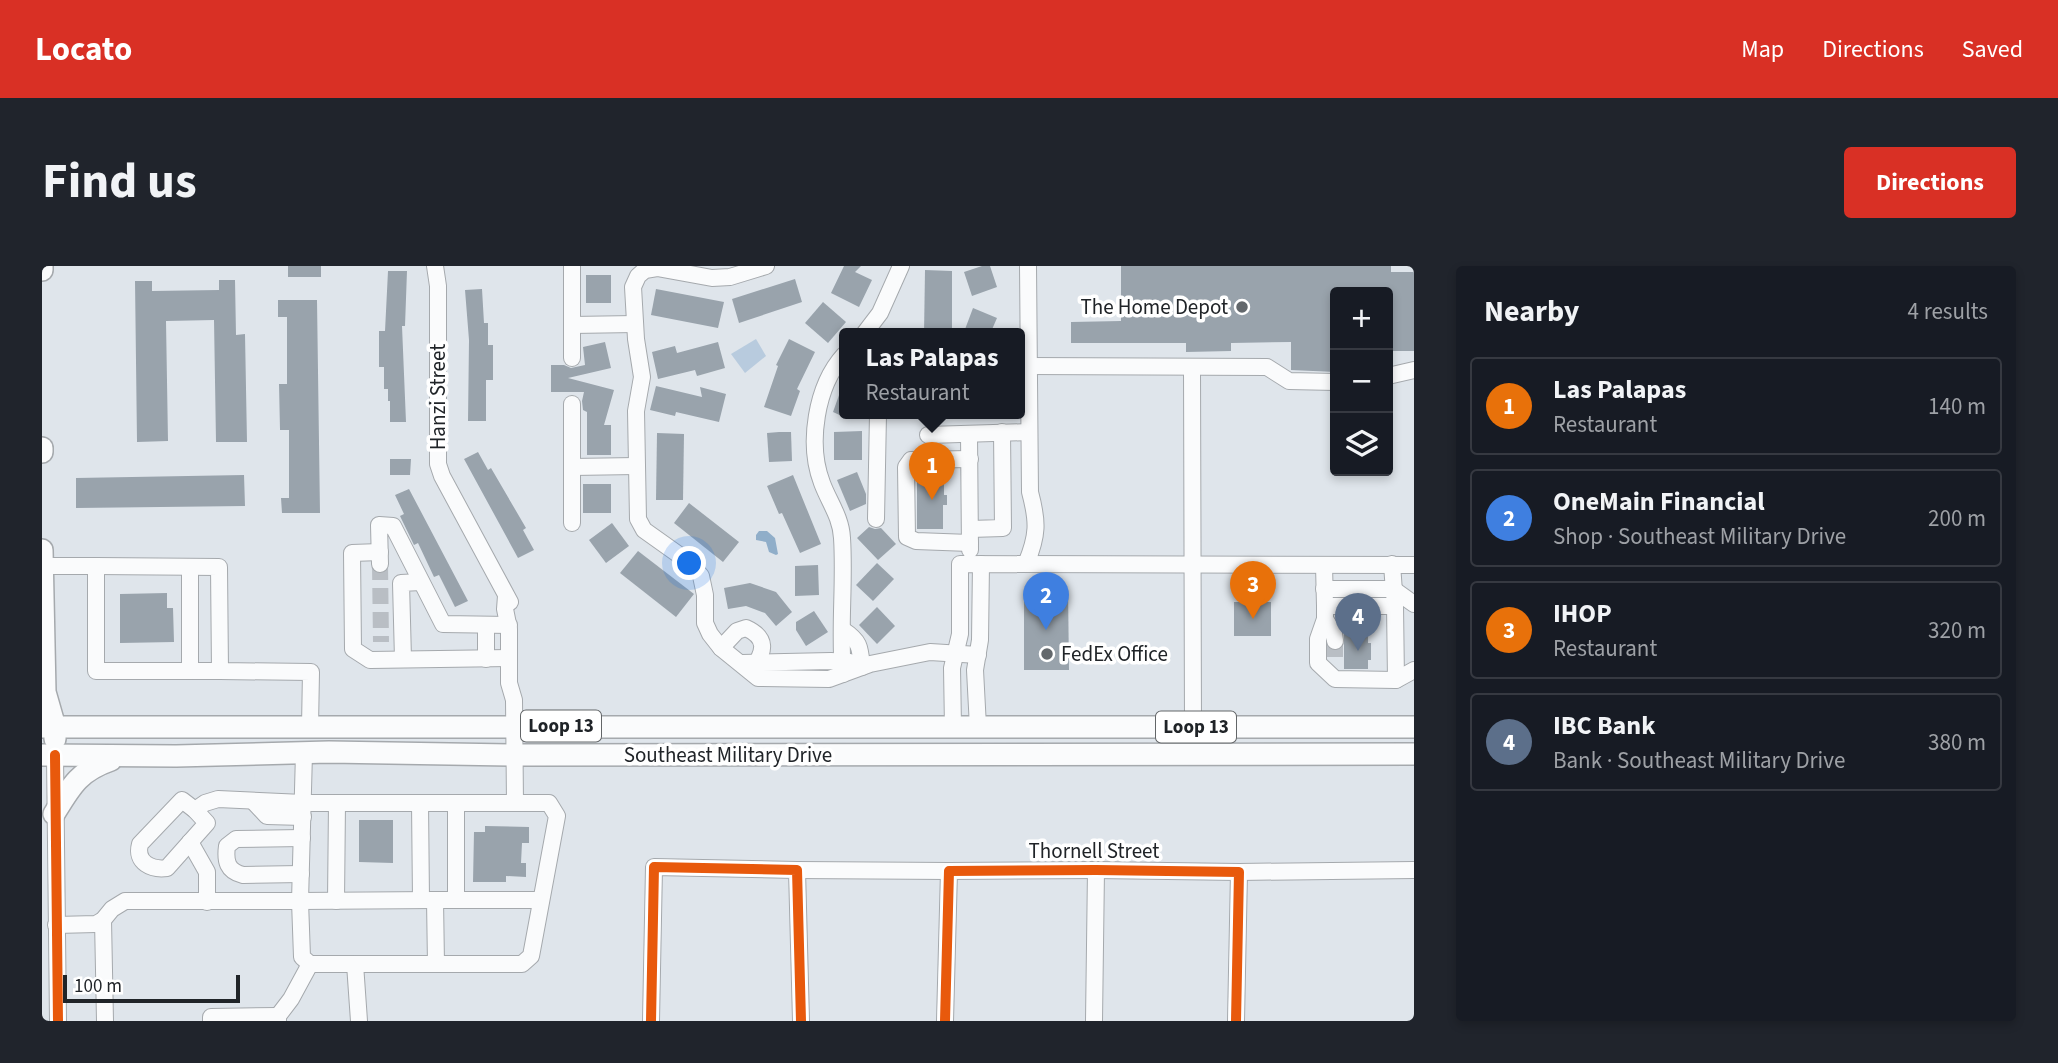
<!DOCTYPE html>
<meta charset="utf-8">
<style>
:root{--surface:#171b24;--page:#20242c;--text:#f1f3f6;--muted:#9ea1a6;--line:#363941;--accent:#d93025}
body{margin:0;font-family:"Source Sans 3",sans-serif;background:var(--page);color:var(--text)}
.controls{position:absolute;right:21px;top:21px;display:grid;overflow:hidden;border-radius:7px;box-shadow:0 4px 10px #0003}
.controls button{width:63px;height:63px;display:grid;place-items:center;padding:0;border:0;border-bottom:2px solid var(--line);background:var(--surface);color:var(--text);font:35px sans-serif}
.scale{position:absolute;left:21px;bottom:18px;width:177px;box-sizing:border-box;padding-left:7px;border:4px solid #202428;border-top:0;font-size:19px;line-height:24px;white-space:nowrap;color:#202428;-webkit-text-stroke:5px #fff;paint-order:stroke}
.you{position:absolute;left:648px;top:298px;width:24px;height:24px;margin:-18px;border:5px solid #fff;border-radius:50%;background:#1a73e8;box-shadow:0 0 0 10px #1a73e833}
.badge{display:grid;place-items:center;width:46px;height:46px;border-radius:50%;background:var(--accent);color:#fff;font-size:23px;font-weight:700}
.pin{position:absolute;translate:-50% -58px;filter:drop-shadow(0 2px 4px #0008)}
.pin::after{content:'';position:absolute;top:37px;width:24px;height:21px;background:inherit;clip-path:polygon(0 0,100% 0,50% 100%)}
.popup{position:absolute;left:797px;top:62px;width:186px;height:91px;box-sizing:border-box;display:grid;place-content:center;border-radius:7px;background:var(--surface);filter:drop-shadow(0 2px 5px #0005);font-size:23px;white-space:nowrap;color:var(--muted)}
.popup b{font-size:26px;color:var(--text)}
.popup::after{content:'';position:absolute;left:50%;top:100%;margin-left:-14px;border:14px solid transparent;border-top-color:var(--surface)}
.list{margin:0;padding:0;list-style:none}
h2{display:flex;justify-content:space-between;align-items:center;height:91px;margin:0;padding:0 28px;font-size:30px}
h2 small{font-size:23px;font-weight:400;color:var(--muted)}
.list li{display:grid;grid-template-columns:46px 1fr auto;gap:21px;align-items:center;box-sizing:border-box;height:98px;margin:0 14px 14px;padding:0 14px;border:2px solid var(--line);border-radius:7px}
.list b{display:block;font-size:26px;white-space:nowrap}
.list p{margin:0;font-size:23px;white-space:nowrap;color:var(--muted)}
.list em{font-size:23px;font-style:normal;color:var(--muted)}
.icon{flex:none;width:38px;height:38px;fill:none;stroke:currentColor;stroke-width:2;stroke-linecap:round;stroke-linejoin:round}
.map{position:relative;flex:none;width:1372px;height:755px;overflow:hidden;border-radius:7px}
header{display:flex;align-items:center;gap:42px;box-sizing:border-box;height:98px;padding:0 35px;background:var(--accent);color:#fff}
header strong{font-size:33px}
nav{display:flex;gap:38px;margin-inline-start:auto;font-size:24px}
.intro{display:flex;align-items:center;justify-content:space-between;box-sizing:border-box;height:168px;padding:0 42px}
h1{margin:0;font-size:49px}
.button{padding:18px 32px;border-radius:7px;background:var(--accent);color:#fff;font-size:24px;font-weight:700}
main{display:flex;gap:42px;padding:0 42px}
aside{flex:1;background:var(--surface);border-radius:7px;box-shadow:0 4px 10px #0003}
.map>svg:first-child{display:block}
.green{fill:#b8cbde}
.water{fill:#90aec9}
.building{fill:#99a3ac}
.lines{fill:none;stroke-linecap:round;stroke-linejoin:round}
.minor-tunnel{stroke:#b9bec4;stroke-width:16;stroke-dasharray:16 8;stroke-linecap:butt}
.minor-casing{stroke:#a5a9ad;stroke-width:18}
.major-casing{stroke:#a5a9ad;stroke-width:24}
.minor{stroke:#fafbfc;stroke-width:16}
.major{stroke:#fafbfc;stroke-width:21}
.cycleway-casing{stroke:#fff;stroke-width:15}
.cycleway{stroke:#e8590c;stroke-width:10}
.poi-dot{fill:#63686c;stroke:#fff;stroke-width:2.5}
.labels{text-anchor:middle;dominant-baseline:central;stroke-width:7;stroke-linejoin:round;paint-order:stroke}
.shield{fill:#fff;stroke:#636668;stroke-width:2}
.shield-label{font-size:19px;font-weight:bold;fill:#202428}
.poi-label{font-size:21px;fill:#202428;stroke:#fff;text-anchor:end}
.street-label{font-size:21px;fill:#202428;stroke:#fff}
</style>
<header>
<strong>Locato</strong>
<nav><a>Map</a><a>Directions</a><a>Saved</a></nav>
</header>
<div class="intro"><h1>Find us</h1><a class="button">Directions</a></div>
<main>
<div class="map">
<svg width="1372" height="755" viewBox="0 0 1372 755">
<rect width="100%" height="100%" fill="#dfe5eb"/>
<path class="green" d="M714 73 724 90 703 107 689 88Z"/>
<path class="water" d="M717 265H725L733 272 736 288 734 289 727 286 724 276 714 274V269Z"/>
<g class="building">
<rect x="246" y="0" width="33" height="11"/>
<path d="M802 0H819L813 6 830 14 817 41 789 27Z"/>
<path d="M940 0H948L955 21 930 30 922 6Z"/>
<path d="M1079 0H1349V6H1372V85H1349V69H1346V26H1293V106L1249 104V76L1189 77V85L1144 86V77H1029V56L1079 55Z"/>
<path d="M883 4 910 5V68H882Z"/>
<path d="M346 5H365L363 60H360L364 156H348V135H346V123H342V101H337V65H343Z"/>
<rect x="544" y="9" width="25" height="28"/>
<path d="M753 13 760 36 697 57 690 33Z"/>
<path d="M177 14H193L194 69 203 68 205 176H174L172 54 124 55 126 175 95 176 93 15H110V25L177 24Z"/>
<path d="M440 23 442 57H446V79H451V114H444V155H426L427 74 423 24Z"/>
<path d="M614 23 682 36 676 62 609 49Z"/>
<path d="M236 34H275L278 247H240L239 232H247V164H238L237 118H245V51H236Z"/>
<path d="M781 36 804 56 786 77 763 57Z"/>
<path d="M931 42 955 52 948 68 922 66Z"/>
<path d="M747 73 773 86 755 123 758 125 749 150 722 141 736 100 734 99Z"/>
<path d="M563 76 569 102 526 112 572 124 562 159H569V189H545V146L541 144 540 135 542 126H509V99H522L529 102 543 99 541 81Z"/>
<path d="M676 76 683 102 655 110 653 104 616 113 610 86 633 80 635 87Z"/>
<path d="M801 118H802V151L791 146Z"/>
<path d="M614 120 660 131 658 121 684 128 677 156 634 146 633 150 608 144Z"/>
<path d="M820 165V194H792V166Z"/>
<path d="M737 166H749L750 195 727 196 725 167Z"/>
<path d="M615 167 642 168 641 234H614Z"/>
<path d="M436 186 446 204 449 202 484 262 481 264 492 284 476 292 422 193Z"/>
<path d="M348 193H369L368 209H348Z"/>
<path d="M875 204H905L897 208V214H902V229H905V239H901V263H875Z"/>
<path d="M815 206 824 228V238L808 245 795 214Z"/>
<path d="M202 209 203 240 34 242V212Z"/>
<path d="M751 209 779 278 758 287 740 247 737 248 725 220Z"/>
<rect x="541" y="218" width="28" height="29"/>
<path d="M367 223 426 335 413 341 397 309 392 311 376 277 372 279 358 250 362 248 353 229Z"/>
<path d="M647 237 697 276 681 296 632 257Z"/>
<path d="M570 257 587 280 564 297 547 274Z"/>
<path d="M827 261 833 263 839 262 854 278 836 294 815 272Z"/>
<path d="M596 285 652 328 634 351 578 307Z"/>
<path d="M835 297 852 313 831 335 814 319Z"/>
<path d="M776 299 777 329 753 330V300Z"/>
<path d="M708 317 734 326 750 346 734 360 723 347 704 340 686 343 682 322Z"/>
<path d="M982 323H1026L1027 404H982Z"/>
<path d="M125 327V342H131L132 376 78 377V328Z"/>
<rect x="1192" y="336" width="37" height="34"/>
<path d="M835 341 853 360 835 378 817 359Z"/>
<path d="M772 345 786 366 764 380 754 364V356Z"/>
<path d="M1302 361H1326V377H1329V394H1326V403H1302Z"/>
<path d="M317 554H351V597L317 596Z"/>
<path d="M443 560 487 561V577H480L479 597H484V611L464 610V616H431L432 566H443Z"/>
</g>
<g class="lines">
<g class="minor-tunnel">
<path d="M338 298 339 376"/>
<path d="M1293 375V396"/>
</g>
<g class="minor-casing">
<g id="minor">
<path d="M393 0 396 20V198L400 210 468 336"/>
<path d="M724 0 688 11 670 12 615 2 603 4 596 10 591 21 594 73 600 111 594 145 596 253 602 264 647 296 659 310 663 329V357L668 368 679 382 716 412 787 413 828 398 888 386 936 389"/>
<path d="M530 59 593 58"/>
<path d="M822 68 838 47 859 0"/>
<path d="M530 92V0"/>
<path d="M986 100 1225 101 1247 115 1293 116"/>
<path d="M1150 101 1151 461"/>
<path d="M1346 110 1372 104"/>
<path d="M927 168 928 284"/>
<path d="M886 169 987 166"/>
<path d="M928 193 869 194 864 201 865 271 874 275 928 277"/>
<path d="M530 201 594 200"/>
<path d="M834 253 836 148"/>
<path d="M530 257V138"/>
<path d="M928 263 961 262 960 166"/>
<path d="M338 286 310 287 311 383 328 394 467 392"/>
<path d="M338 298 337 259 351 260 401 358 467 359"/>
<path d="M984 298C996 269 996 256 988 226L986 0"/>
<path d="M1282 299 1283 340H1353L1350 298"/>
<path d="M0 300H54V405H178"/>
<path d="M54 300 177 301 178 405 269 406 268 460"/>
<path d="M148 301V405"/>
<path d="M1282 323H1351L1372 338"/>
<path d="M464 330 463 343 467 363V417L472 434 473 537H507L515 550 489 690 480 698H394L393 634H414V537H473"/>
<path d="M1283 340V353L1276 373V397L1293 413 1354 414 1372 404"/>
<path d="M1353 340 1354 414"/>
<path d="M1283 353 1292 367 1293 375"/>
<path d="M444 359V393"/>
<path d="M801 364C818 375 818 381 820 401"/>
<path d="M679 382 695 365 704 362C726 372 723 386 710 403"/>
<path d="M361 393 359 317 379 316"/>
<path d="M700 397 789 395 808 396"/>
<path d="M801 408C797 363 803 317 800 272 799 251 787 236 780 217 765 178 774 120 802 89"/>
<path d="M911 461 910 402 918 368V298L1372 299"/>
<path d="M936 461 933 404 938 374 939 298"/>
<path d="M262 487 258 635 393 634"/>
<path d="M13 489 16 755"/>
<path d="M140 534 153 544 165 557 125 602C110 604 93 597 98 578Z"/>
<path d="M211 535 225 550 261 551"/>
<path d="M378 537 379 634"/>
<path d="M153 544 163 537 176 533 261 537H414"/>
<path d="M148 576 165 606V636"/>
<path d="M755 604 907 605"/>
<path d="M1197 606 1372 604"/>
<path d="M259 608 201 609C185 605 183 595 185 580L194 573 260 572"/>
<path d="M414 634H499"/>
<path d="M294 635 295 537"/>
<path d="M61 654 63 755"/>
<path d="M14 659 54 658 61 654 70 643 83 635H258L260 691 268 698H394"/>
<path d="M313 698 317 755"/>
<path d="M236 750 249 733 268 698"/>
<path d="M169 755V751L236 750V755"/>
<path d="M609 755 612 601 755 604 759 755"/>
<path d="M903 755 907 605 1054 604 1197 606 1194 755"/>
<path d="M1052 755 1054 604"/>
</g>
</g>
<g class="major-casing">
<g id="major">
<path d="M0 4V0"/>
<path d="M0 182V186"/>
<path d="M0 284 3 426 13 461V473"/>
<path d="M0 461H1372"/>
<path d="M0 489 134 490 287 486 473 489 1372 488"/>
<path d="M12 548C29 520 37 505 69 494"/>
</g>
</g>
<use href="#minor" class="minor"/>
<use href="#major" class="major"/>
<g class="cycleway-casing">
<g id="cycleway">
<path d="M13 489 16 755"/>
<path d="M609 755 612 601 755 604 759 755"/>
<path d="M903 755 907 605 1054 604 1197 606 1194 755"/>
</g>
</g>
<use href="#cycleway" class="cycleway"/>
</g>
<g class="poi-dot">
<circle cx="1200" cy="41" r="7"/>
<circle cx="1005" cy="388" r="7"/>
</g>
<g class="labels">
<g class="shield">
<rect x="479" y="444.5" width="80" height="31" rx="5"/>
<rect x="1114" y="445.5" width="80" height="31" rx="5"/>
</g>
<g class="shield-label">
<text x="519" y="460">Loop 13</text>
<text x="1154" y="461">Loop 13</text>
</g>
<g class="poi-label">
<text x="1186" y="41">The Home Depot</text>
<text x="1019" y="388" text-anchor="start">FedEx Office</text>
</g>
<g class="street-label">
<text transform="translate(396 131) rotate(-90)">Hanzi Street</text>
<text x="686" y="489">Southeast Military Drive</text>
<text x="1052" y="585">Thornell Street</text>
</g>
</g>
</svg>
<div class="controls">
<button>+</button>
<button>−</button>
<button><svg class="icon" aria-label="layers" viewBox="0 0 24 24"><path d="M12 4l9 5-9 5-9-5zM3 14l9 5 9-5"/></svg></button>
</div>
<div class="scale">100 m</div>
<div class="you"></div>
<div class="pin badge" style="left:890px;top:234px;background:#e8710a">1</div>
<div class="popup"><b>Las Palapas</b>Restaurant</div>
<div class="pin badge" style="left:1004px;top:364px;background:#3f7fe0">2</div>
<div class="pin badge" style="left:1211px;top:353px;background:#e8710a">3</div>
<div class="pin badge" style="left:1316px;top:385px;background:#5c6f8a">4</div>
</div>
<aside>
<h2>Nearby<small>4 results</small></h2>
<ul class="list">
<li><span class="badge" style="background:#e8710a">1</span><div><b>Las Palapas</b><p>Restaurant</p></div><em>140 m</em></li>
<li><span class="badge" style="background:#3f7fe0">2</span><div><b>OneMain Financial</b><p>Shop · Southeast Military Drive</p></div><em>200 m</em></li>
<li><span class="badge" style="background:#e8710a">3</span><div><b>IHOP</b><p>Restaurant</p></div><em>320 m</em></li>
<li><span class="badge" style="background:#5c6f8a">4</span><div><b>IBC Bank</b><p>Bank · Southeast Military Drive</p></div><em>380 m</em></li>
</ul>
</aside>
</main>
